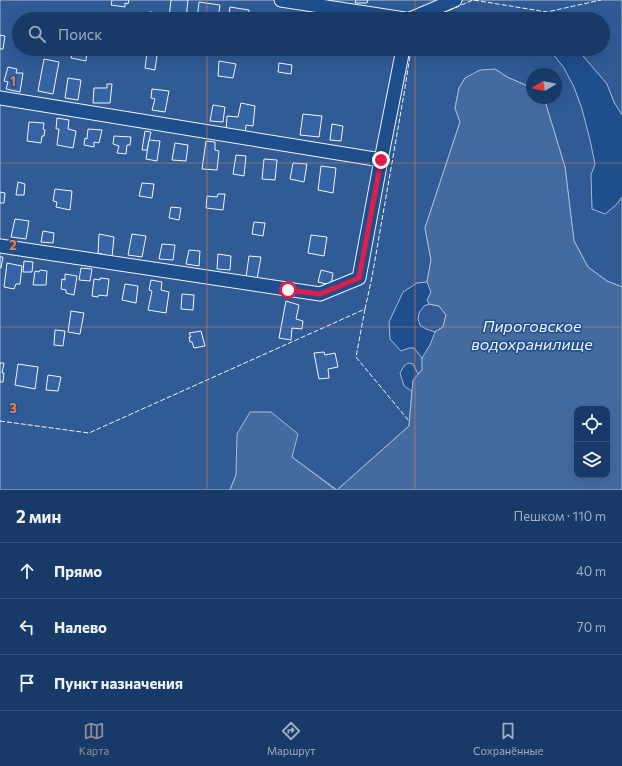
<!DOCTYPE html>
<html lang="ru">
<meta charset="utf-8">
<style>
:root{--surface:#173a69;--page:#244571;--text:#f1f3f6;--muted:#9eadc0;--line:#36547d;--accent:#8c9099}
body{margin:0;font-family:Commissioner,sans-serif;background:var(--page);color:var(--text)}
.controls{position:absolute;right:12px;bottom:12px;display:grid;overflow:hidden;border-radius:8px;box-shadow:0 4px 16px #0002}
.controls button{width:36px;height:36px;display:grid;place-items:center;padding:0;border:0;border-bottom:1px solid var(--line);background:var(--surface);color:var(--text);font:20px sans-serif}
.compass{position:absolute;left:526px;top:68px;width:36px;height:36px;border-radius:50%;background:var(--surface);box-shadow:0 4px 16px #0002;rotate:260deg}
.stop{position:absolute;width:12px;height:12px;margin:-9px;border:3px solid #e11d48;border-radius:50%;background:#fff}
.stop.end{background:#e11d48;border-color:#fff;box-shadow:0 1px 4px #0008}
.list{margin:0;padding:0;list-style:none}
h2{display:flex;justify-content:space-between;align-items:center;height:52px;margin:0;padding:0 16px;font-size:17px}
h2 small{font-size:13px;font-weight:400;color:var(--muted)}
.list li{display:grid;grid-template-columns:26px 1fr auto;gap:12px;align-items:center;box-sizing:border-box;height:56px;padding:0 16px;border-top:1px solid var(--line)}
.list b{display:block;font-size:15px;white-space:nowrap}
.list em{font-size:13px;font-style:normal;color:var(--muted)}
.icon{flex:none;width:22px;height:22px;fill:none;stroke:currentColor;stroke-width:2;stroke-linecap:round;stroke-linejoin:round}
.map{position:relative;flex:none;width:622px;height:490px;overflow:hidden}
.search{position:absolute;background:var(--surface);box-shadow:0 4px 16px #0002;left:12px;right:12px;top:12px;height:44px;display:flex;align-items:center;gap:10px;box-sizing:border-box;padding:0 14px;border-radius:22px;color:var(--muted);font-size:15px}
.sheet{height:220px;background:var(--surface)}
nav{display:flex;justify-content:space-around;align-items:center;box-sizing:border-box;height:56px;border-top:1px solid var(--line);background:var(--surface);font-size:11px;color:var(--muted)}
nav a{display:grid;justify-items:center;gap:2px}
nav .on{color:var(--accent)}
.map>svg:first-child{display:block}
.built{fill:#305b95;stroke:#a8bbd7}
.water{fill:#446ba0;stroke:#a8bbd7;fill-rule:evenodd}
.building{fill:#3563a3;stroke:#f2f6ff}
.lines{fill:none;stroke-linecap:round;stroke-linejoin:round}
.minor-casing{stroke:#f2f6ff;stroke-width:15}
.minor{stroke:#1f4e8c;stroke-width:13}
.fence{stroke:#f2f6ff;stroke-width:1;stroke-dasharray:5 2;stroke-linecap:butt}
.route{stroke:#e11d48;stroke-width:5}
.grid{fill:none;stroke:#ea8049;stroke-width:1;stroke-opacity:0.55}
.labels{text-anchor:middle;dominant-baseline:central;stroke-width:3;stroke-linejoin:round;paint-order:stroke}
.water-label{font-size:16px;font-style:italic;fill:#f2f6ff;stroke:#1f4e8c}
.grid-label{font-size:13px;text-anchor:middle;font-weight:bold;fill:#ea8049;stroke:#1f4e8c;stroke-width:3;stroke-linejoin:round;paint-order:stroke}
</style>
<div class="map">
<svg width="622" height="490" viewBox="0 0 622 490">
<rect width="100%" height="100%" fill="#1f4e8c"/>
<g class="built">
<path d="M0 0H622V115L614 102 607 84 577 49H603V19H19V49H551L553 54 564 68 574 87 582 109 590 140 595 164 591 175 592 209 605 214 616 205 622 197V287L607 281 588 267 574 241 565 167 544 98H556V74H532V88L507 77 495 69 465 78 459 88 455 108 460 122 425 228 431 260 427 282 417 283 403 292 389 322 390 339 401 351 409 348H414L422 358 423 370 418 374 413 364 408 363 404 366 400 373 404 386 412 391 409 426 337 490 292 457 241 443 236 475 230 490H0Z"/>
<path d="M429 304 439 306 446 315 443 327 435 332 426 329 420 325 418 319 419 313 424 306Z"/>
</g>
<g class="water">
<path d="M495 69 507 77 532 88V98H544L565 167 574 241 588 267 607 281 622 287V490H337L409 426 413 380 422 370V358L430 345 435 332 443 327 446 315 439 306 429 304 427 300 431 292 427 282 431 260 425 228 460 122 455 108 459 88 465 78 480 70ZM577 409H607V475H577Z"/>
<path d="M250 412H271L298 434 292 457 336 490H230L236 475 237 434Z"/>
</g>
<g class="building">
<path d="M112 0H129L128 4 125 3V7L111 5Z"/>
<path d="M171 0H188L186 19 169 17Z"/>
<path d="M356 0H368L367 3H355Z"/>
<path d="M199 2 220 5 218 19H197Z"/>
<path d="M230 7 249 10 248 19H228Z"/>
<path d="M152 12 153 19H138L137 14Z"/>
<path d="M289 15 301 17V19H289Z"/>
<path d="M0 35 5 36 3 49H0Z"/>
<path d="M73 49H87L86 61 71 58Z"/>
<path d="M147 53 157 55 155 70 145 68Z"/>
<path d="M44 59 59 62 53 94 38 91Z"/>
<path d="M219 61 236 64 233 78 218 76Z"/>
<path d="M279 63 292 65 291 74 278 72Z"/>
<path d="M8 67 17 69 16 73H23L20 92 6 89 8 82 4 81Z"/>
<path d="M68 78 81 80 78 100 65 98Z"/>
<path d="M107 84H112L110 103H93L94 88H107Z"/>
<path d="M152 89 169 91 165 112 152 110 155 99 151 98Z"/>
<path d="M241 103 255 106 253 126 246 125 245 135 226 132 227 116 238 117Z"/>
<path d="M213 105 225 107 223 122 210 121Z"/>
<path d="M303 114 322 116 319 137 300 135Z"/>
<path d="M57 118 69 120 68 129 76 131 73 148 57 145 59 129H56Z"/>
<path d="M29 122 44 123 43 129 45 130 44 136H42L41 143 27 141Z"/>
<path d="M332 124 343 126 341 141 330 140Z"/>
<path d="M88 129 102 130 99 143 94 142V147L84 145 85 138 87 139Z"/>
<path d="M145 131 151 132 147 150H142Z"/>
<path d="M114 136 131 137 130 145H127L126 154 117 153 119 146 113 144Z"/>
<path d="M149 140 160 141 157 161 146 159Z"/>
<path d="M206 141 215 142V150L219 151 217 170 202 169Z"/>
<path d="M175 143 188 145 186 161 172 160Z"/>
<path d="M236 155 246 156 244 176 233 174Z"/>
<path d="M264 159 277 160 275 180 262 179Z"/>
<path d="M293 163 307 164 304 182 290 179Z"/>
<path d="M321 166 336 168 333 193 318 190Z"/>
<path d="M18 182 25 184 24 195H16Z"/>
<path d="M142 183 154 184 152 198 139 196Z"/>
<path d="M55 189 72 191 70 210 56 207 57 202 53 201Z"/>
<path d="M0 192 5 193 4 203H0Z"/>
<path d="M218 194H225L223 210 206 208 207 196 217 197Z"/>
<path d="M171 207 181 208 179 220 169 218Z"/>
<path d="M15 219 29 221 26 239 11 237Z"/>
<path d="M254 222 265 223 263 236 252 234Z"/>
<path d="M43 231 54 233 53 243 41 242Z"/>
<path d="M99 234 114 237 112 257 98 253Z"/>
<path d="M132 234 146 236 142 257 128 255Z"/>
<path d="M311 235 327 237 324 256 308 253Z"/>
<path d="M162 244 175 245 173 260 159 259Z"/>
<path d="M189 250 200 251 199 266 186 264Z"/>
<path d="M218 254 231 256 230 270 217 269Z"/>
<path d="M249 256 261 257 257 279 246 277Z"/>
<path d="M0 257H3L1 268H0Z"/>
<path d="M24 261 33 262 32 272H23Z"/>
<path d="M7 263 22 266 20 284H16L14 289 4 287Z"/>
<path d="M81 268 92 269 90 281 79 280Z"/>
<path d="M40 270 47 271 46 285H33L35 271 39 272Z"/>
<path d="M321 270 333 273 331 285 318 282Z"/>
<path d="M65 274 77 276 74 295 66 293V290L61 289 62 279 65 280Z"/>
<path d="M100 278 109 279 107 296 99 295 98 297 92 296 94 279 100 280Z"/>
<path d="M151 280 162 282 161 290 169 292 166 313 148 310 152 291 149 290Z"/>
<path d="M125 284 138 286 136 303 122 300Z"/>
<path d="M182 294 194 295 193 310 181 309Z"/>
<path d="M286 301 299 305 296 319 303 321 302 329 292 328 291 340 279 338Z"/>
<path d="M71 311 84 313 80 334 68 332Z"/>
<path d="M55 330 65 331 63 346 54 345Z"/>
<path d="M201 331 205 346 194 348 192 342H190L189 337H191L189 333Z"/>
<path d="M324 352 325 355 335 353 338 367 328 369 329 378 319 379 314 353Z"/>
<path d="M0 363H4L2 373H4L3 382H0Z"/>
<path d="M18 364 38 367 35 389 15 385Z"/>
<path d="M48 375 61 377 58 391 46 390Z"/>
</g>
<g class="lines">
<g class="minor-casing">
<g id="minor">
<path d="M281 0 405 19"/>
<path d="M410 19 455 0"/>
<path d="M0 98 381 160"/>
<path d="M0 246 320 294 359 278 381 160 403 49"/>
</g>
</g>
<use href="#minor" class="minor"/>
<g class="fence">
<path d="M429 19 473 0 547 12 601 0"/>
<path d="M365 309 356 357 409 421"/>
<path d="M0 421 89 433 365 309 372 277 404 94 411 49"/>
</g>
</g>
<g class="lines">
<path class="route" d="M288 290 320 294 359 278 381 160"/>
</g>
<path class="grid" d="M207 0V19M415 0V19M207 49V490M415 49V490M0 163H622M0 327H622"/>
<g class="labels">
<g class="water-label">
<text x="532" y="325">Пироговское<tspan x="532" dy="18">водохранилище</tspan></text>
</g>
</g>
<g class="grid-label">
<text x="13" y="86">1</text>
<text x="13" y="250">2</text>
<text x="13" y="413">3</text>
</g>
</svg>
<div class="controls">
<button><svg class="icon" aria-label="locate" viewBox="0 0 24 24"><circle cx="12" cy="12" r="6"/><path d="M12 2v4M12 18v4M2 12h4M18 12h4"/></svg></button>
<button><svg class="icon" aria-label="layers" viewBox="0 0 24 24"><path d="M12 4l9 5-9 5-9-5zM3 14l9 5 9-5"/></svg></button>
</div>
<svg class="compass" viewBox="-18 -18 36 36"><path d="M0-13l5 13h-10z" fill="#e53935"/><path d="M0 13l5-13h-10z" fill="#9eadc0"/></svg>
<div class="stop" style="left:288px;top:290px"></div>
<div class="stop end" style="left:381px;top:160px"></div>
<div class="search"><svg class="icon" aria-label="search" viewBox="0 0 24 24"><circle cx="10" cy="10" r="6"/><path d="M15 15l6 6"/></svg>Поиск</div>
</div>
<section class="sheet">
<h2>2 мин<small>Пешком · 110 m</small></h2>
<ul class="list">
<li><svg class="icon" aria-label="ahead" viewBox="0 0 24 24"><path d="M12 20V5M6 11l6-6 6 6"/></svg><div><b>Прямо</b></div><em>40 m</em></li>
<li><svg class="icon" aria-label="left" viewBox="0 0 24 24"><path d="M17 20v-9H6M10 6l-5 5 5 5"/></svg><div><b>Налево</b></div><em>70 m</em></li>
<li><svg class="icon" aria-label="arrive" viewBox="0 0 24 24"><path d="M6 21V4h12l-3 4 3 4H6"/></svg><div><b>Пункт назначения</b></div></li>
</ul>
</section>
<nav>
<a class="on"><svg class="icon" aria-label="map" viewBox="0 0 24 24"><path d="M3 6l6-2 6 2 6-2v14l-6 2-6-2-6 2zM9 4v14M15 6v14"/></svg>Карта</a>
<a><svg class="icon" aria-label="directions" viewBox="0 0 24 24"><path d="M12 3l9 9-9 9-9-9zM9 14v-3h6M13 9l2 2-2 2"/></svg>Маршрут</a>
<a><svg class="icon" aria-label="saved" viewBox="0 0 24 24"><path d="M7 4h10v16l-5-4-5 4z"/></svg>Сохранённые</a>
</nav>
